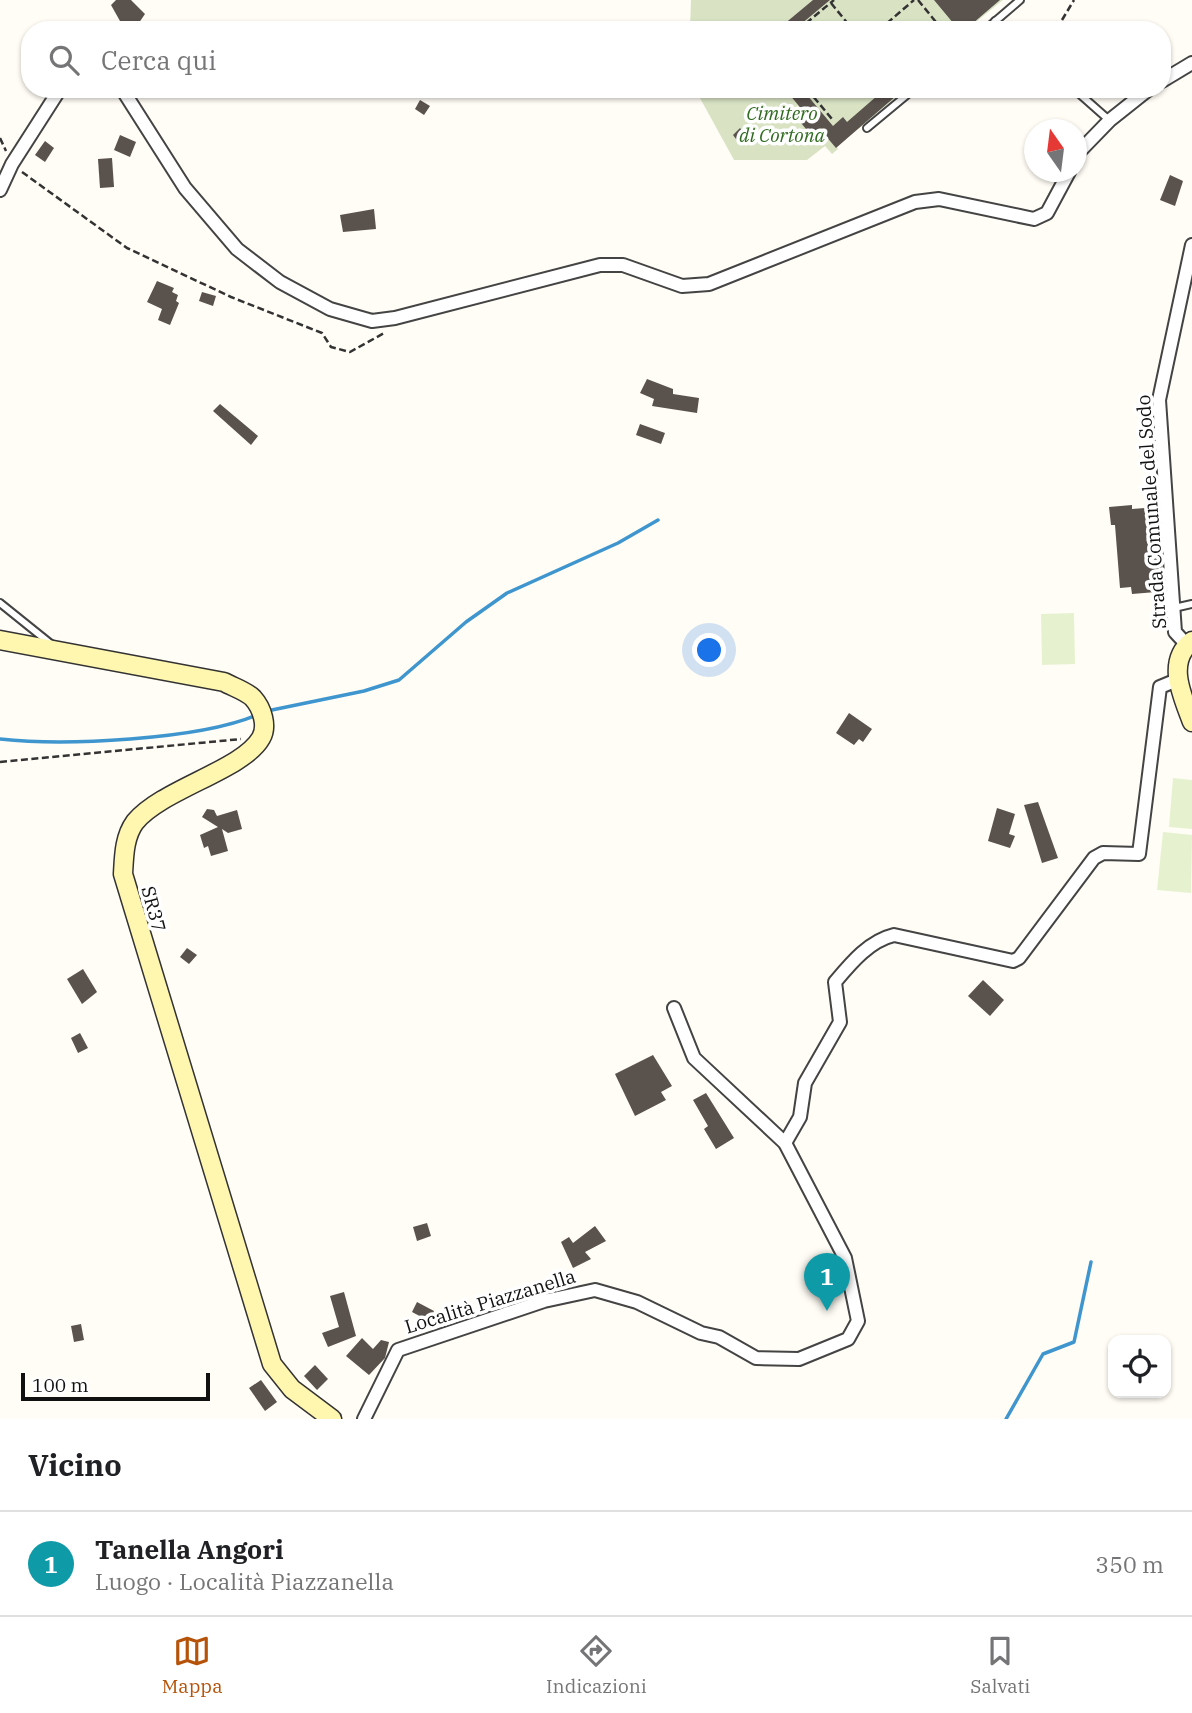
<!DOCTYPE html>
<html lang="it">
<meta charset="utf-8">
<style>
:root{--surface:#fff;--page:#f2f2f2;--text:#202124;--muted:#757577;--line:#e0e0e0;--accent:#b45309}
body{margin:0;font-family:"IBM Plex Serif",serif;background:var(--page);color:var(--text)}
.controls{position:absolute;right:21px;bottom:21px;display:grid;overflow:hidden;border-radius:14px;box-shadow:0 2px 5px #0004}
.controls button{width:63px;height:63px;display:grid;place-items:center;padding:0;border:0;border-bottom:2px solid var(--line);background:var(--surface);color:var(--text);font:35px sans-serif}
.compass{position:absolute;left:1024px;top:119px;width:63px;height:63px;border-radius:50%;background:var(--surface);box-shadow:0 2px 5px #0004;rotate:346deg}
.scale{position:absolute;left:21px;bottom:18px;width:189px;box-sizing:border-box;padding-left:7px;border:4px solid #111;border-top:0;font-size:19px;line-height:24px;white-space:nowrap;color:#111;-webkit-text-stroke:5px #fff;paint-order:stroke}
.you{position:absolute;left:710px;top:651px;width:24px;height:24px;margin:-18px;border:5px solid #fff;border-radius:50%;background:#1a73e8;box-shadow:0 0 0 10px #1a73e833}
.badge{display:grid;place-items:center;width:46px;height:46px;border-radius:50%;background:var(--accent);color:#fff;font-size:23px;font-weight:700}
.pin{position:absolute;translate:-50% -58px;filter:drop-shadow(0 2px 4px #0008)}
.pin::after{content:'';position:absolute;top:37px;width:24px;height:21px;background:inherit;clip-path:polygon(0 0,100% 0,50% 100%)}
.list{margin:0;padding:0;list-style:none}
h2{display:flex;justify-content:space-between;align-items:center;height:91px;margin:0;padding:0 28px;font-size:30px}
h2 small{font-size:23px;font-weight:400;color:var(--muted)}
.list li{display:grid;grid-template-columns:46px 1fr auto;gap:21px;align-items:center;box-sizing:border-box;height:105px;padding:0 28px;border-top:2px solid var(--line)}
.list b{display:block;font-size:26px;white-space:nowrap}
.list p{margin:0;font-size:23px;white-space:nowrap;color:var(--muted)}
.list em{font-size:23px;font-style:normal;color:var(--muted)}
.icon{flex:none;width:38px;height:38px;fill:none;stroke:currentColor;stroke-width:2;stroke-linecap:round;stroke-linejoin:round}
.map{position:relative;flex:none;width:1192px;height:1419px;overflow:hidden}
.search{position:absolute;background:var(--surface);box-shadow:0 2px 5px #0004;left:21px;right:21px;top:21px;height:77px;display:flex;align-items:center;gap:18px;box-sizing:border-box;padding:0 24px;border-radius:28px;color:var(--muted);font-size:26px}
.sheet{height:196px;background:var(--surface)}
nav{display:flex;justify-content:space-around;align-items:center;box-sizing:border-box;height:98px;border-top:2px solid var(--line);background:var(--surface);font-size:19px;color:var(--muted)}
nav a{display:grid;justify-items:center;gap:4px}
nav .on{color:var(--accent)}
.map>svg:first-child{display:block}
.cemetery{fill:#d9e3c4}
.pitch{fill:#e6f2cf}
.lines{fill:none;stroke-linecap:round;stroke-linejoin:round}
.stream{stroke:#3f96cf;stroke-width:3.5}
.building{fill:#5a524d}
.lane-casing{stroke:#444;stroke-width:10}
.street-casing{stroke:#444;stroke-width:16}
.secondary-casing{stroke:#333;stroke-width:21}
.path{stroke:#333;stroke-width:2.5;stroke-dasharray:7 3.5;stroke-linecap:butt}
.lane{stroke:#fff;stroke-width:6}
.street{stroke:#fff;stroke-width:12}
.secondary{stroke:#fff6b0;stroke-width:18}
.labels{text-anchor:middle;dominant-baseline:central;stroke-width:7;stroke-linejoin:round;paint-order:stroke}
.park-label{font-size:19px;font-style:italic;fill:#2f6b1f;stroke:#fff}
.street-label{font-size:19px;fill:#111;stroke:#fff}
</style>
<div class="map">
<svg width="1192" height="1419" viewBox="0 0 1192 1419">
<rect width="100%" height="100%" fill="#fffdf5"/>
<g class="cemetery">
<path d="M691 0H1003L966 30H690Z"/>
<path d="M695 89H906L857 130 834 144 838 149 832 154 825 146 807 160H734Z"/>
</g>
<g class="pitch">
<path d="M1074 613 1075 664 1042 665 1041 614Z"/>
<path d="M1173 778 1192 780V829L1169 827Z"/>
<path d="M1163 832 1192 835 1191 893 1157 890Z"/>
</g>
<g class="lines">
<g class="stream">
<path d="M267 711 364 691 399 680 466 622 507 593 618 543 658 520"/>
<path d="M0 739C64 746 198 740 257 715"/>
<path d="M1006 1419 1043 1354 1074 1342 1091 1262"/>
</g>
</g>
<g class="building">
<path d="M116 0H131L145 14 134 30H120L116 25 120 21 111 5Z"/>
<path d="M813 0H830L794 30H777Z"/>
<path d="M934 0H1000L965 30H947L954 24Z"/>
<path d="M785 89H802L833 126 843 117 847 122 885 89H904L836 148 825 135 817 142 796 117 803 111Z"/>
<path d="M420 100 430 106 424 115 415 109Z"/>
<path d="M740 128 746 136 739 143 733 135Z"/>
<path d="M120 135 136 142 130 157 114 150Z"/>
<path d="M45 141 54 148 45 162 35 155Z"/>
<path d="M112 158 114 187 100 188 98 159Z"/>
<path d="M1170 175 1183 181 1175 206 1160 200Z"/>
<path d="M374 209 376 229 343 232 340 215Z"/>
<path d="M157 281 174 288 172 292 178 295 176 301 179 303 170 325 158 320 162 309 147 302Z"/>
<path d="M202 292 216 296 213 306 199 301Z"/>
<path d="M647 379 673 389V394L699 398 697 413 652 406 654 399 640 393Z"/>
<path d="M220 404 258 436 251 445 213 411Z"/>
<path d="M640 424 665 433 661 444 636 435Z"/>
<path d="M1132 505V509L1158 507 1163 580 1156 581V592L1132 594 1131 587 1120 588 1115 525H1111L1109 507Z"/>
<path d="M849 713 872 729 863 742 859 739 854 745 836 733Z"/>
<path d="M1038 802 1058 858 1042 863 1024 805Z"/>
<path d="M997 808 1015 814 1009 834 1015 836 1010 848 988 841Z"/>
<path d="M207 809 214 810 217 816 237 810 242 829 228 833 222 829 228 851 211 856 208 846 204 848 200 835 218 827 202 817Z"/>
<path d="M187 948 197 955 189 964 180 957Z"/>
<path d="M83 969 97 992 82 1004 67 979Z"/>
<path d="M983 980 1004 1000 990 1016 968 996Z"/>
<path d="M80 1033 88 1048 78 1053 71 1038Z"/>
<path d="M653 1055 672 1086 661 1092 666 1100 635 1116 615 1074Z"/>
<path d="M706 1093 734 1138 716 1149 704 1129 708 1126 693 1100Z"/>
<path d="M427 1223 431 1236 417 1241 413 1227Z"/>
<path d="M595 1226 606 1241 585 1252 591 1259 573 1268 561 1242 569 1237 573 1243Z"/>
<path d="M344 1292 356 1336 328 1347 322 1333 339 1327 330 1296Z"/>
<path d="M417 1302 434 1311 429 1321 412 1312Z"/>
<path d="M81 1324 84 1340 74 1342 71 1326Z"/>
<path d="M362 1338 373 1349 381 1340 389 1342 385 1358 369 1375 346 1356Z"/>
<path d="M315 1365 328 1379 317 1390 304 1376Z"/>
<path d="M261 1380 277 1402 265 1411 249 1388Z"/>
</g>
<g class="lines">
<g class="lane-casing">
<g id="lane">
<path d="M995 21 1004 30"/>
<path d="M985 30 1020 0"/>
<path d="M1074 89 1109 120"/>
<path d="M867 128 914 89"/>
<path d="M0 603 51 644"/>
<path d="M1174 608 1192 604"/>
</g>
</g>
<g class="street-casing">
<g id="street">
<path d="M1162 81 1192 63"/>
<path d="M122 89 185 188 237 249 280 282 330 309 372 321 395 318 600 265H623L682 286 709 284 915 202 939 199 1034 219 1047 213 1069 172"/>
<path d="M1076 155 1110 120 1149 89"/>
<path d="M0 190 12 164 60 89"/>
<path d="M1192 245 1159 400 1175 632 1187 645H1192"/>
<path d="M785 1143 800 1117 805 1083 840 1022 835 982C851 963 869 941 894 935L1013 961 1019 958 1094 858 1103 853 1139 854 1160 687 1177 680"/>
<path d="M364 1419 398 1350 544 1301 595 1290 637 1302 701 1333 719 1337 756 1358 799 1359 848 1339 858 1321 845 1258 785 1143 694 1058 674 1008"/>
</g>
</g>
<g class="secondary-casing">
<g id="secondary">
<path d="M0 640 224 682C233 687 246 691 253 698 262 708 268 726 261 738 243 770 162 789 135 822 124 837 124 857 123 874L272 1364 292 1389 332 1419"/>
<path d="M1192 641C1165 662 1183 697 1192 722"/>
</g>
</g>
<g class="path">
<path d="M918 0 940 27"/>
<path d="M831 3 853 30"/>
<path d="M1062 20 1074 0"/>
<path d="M798 30 834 0"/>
<path d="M879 30 914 0"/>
<path d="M807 89 832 119"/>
<path d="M0 138 6 151"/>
<path d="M22 172 127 248 231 297 322 333 331 347 350 352 386 332"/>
<path d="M0 762 241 739"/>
</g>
<use href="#lane" class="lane"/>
<use href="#street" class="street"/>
<use href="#secondary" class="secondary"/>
</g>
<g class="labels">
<g class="park-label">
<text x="782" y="113">Cimitero<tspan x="782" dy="22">di Cortona</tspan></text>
</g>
<g class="street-label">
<text transform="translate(1151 512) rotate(-94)">Strada Comunale del Sodo</text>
<text transform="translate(154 909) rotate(75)">SR37</text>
<text transform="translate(490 1301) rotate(-17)">Località Piazzanella</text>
</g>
</g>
</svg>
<div class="controls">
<button><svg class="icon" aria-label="locate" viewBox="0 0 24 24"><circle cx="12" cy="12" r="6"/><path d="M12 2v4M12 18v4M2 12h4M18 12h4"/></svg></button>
</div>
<svg class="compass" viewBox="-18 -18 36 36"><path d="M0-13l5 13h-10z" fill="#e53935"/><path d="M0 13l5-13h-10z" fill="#757577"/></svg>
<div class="scale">100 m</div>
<div class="you"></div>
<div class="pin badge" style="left:827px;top:1311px;background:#0f9aa8">1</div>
<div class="search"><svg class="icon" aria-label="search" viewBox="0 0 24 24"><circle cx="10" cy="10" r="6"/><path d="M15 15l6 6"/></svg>Cerca qui</div>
</div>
<section class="sheet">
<h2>Vicino<small></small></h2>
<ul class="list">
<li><span class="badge" style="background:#0f9aa8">1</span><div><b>Tanella Angori</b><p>Luogo · Località Piazzanella</p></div><em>350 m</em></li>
</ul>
</section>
<nav>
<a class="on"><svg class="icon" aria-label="map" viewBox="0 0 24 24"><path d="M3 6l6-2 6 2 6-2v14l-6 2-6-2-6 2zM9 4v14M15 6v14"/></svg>Mappa</a>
<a><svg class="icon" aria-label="directions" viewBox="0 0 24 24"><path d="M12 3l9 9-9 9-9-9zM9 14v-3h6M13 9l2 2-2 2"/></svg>Indicazioni</a>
<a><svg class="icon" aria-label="saved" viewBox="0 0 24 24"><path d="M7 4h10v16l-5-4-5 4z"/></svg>Salvati</a>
</nav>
